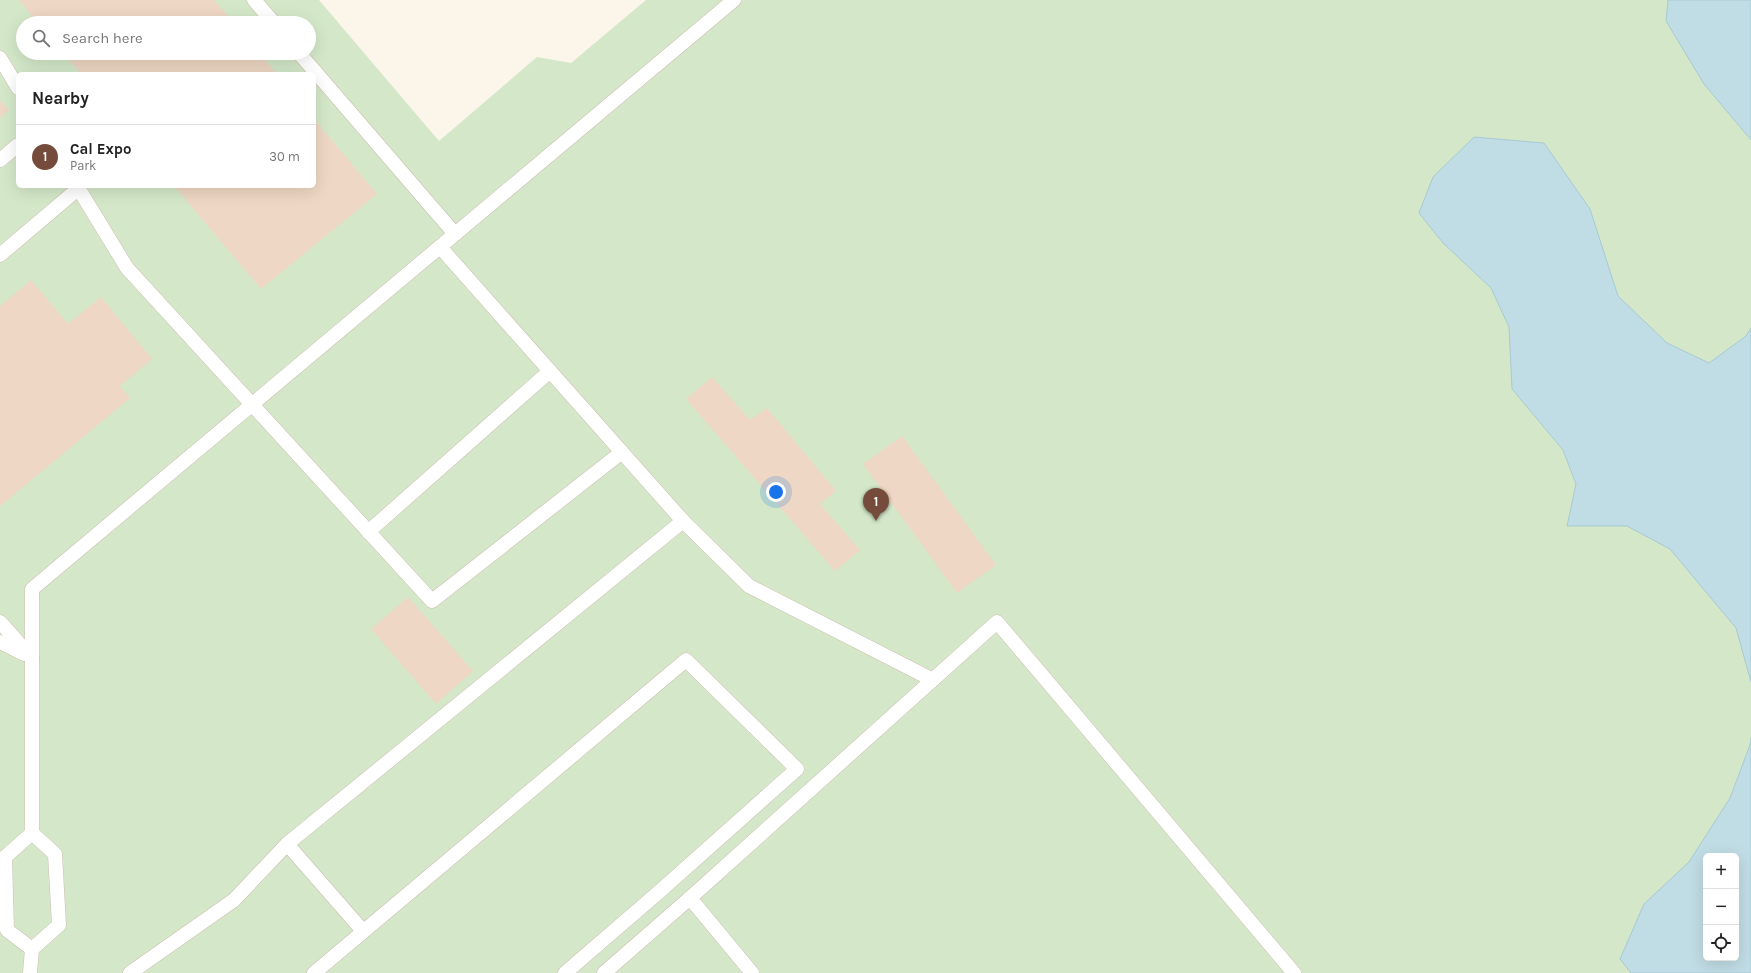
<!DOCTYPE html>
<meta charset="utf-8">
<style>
:root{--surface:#fff;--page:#f6f6f6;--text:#222;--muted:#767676;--line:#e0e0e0;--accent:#754c3b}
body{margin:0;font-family:Karla,sans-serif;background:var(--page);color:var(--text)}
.controls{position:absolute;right:12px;bottom:12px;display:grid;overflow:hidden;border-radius:6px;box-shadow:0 4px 16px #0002}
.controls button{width:36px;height:36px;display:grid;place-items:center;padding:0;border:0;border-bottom:1px solid var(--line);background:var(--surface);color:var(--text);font:20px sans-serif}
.you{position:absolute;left:776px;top:492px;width:14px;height:14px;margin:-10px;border:3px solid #fff;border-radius:50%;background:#1a73e8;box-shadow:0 0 0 6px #1a73e833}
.badge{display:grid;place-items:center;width:26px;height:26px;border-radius:50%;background:var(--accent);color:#fff;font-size:13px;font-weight:700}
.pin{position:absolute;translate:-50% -33px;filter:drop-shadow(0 1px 2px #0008)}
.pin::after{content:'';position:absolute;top:21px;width:14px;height:12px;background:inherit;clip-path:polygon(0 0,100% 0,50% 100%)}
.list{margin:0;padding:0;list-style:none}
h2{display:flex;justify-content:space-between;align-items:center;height:52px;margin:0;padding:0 16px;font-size:17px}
h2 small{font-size:13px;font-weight:400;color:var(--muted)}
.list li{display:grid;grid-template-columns:26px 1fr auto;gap:12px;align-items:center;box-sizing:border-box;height:64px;padding:0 16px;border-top:1px solid var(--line)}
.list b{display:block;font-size:15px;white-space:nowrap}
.list p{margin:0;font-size:13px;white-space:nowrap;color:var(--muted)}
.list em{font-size:13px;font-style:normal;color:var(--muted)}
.icon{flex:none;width:22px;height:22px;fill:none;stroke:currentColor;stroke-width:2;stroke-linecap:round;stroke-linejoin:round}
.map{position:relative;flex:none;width:1751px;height:973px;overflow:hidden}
.search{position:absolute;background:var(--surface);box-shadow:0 4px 16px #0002;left:16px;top:16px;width:300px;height:44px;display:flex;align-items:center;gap:10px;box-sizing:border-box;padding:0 14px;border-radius:22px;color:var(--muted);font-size:15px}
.panel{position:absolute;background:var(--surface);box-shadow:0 4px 16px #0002;left:16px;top:72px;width:300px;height:116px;border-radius:6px}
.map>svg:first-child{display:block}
.green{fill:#d4e8c9;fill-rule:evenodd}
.water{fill:#c0dce4;stroke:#a7cad4;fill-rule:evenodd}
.building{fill:#eed7c4}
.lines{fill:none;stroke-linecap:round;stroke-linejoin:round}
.lane-casing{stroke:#cdbeb0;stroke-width:15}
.lane{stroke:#fff;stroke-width:14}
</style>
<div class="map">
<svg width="1751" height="973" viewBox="0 0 1751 973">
<rect width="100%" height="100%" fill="#fbf5ea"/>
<path class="green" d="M0 0H319L439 141 537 57 571 63 646 0H1751V973H0ZM23 23H309V53H23ZM18 74H314V186H18ZM1706 856H1736V958H1706Z"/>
<g class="water">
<path d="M1668 0H1751V140L1704 84 1666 21Z"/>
<path d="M1474 137 1544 143 1590 209 1618 296 1667 343 1709 363 1746 336 1751 328V682L1736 628 1670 549 1627 526H1567L1576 484 1563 450 1512 389 1509 327 1491 288 1443 243 1419 213 1433 177Z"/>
<path d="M1751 738V973H1631L1620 959 1644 904 1689 862 1730 798 1750 745ZM1706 856H1736V958H1706Z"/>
</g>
<g class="building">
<path d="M19 0H214L234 23H38Z"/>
<path d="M63 53H259L277 74H81Z"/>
<path d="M0 100 9 110 0 118Z"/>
<path d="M314 119 377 194 261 289 174 186H314Z"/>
<path d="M31 280 68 324 101 297 152 359 120 386 130 398 0 506V306Z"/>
<path d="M712 377 750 420 767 408 836 491 820 504 860 550 835 571 686 399Z"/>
<path d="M902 436 996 565 957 593 863 464Z"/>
<path d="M408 597 473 671 436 704 371 629Z"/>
</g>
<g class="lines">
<g class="lane-casing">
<g id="lane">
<path d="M254 0 274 23"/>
<path d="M299 53 455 234"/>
<path d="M0 58 18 88"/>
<path d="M0 160 18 145"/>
<path d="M77 186 127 268 432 601 622 452"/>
<path d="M440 247 683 521"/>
<path d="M0 255 79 188"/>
<path d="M368 532 550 371"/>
<path d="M0 622 32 658"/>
<path d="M0 642 24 654"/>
<path d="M32 833V589L734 0"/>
<path d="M287 844 363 931"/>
<path d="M690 898 752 973"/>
<path d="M30 973 32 949 59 925 55 854 32 833 5 857 7 930 32 949"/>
<path d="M130 973 234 900 287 844 683 521 749 586 933 680"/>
<path d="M314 973 686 660 797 769 660 891 565 973"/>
<path d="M604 973 690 898 997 622 1294 973"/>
</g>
</g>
<use href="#lane" class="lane"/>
</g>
</svg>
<div class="controls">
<button>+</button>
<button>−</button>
<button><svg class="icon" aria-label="locate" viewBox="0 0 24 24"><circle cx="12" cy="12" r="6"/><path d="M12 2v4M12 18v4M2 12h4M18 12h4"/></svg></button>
</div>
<div class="you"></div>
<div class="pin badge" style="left:876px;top:521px">1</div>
<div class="search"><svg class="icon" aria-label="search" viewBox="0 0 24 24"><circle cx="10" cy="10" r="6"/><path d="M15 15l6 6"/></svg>Search here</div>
<section class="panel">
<h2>Nearby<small></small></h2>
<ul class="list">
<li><span class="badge">1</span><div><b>Cal Expo</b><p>Park</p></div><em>30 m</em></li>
</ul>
</section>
</div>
